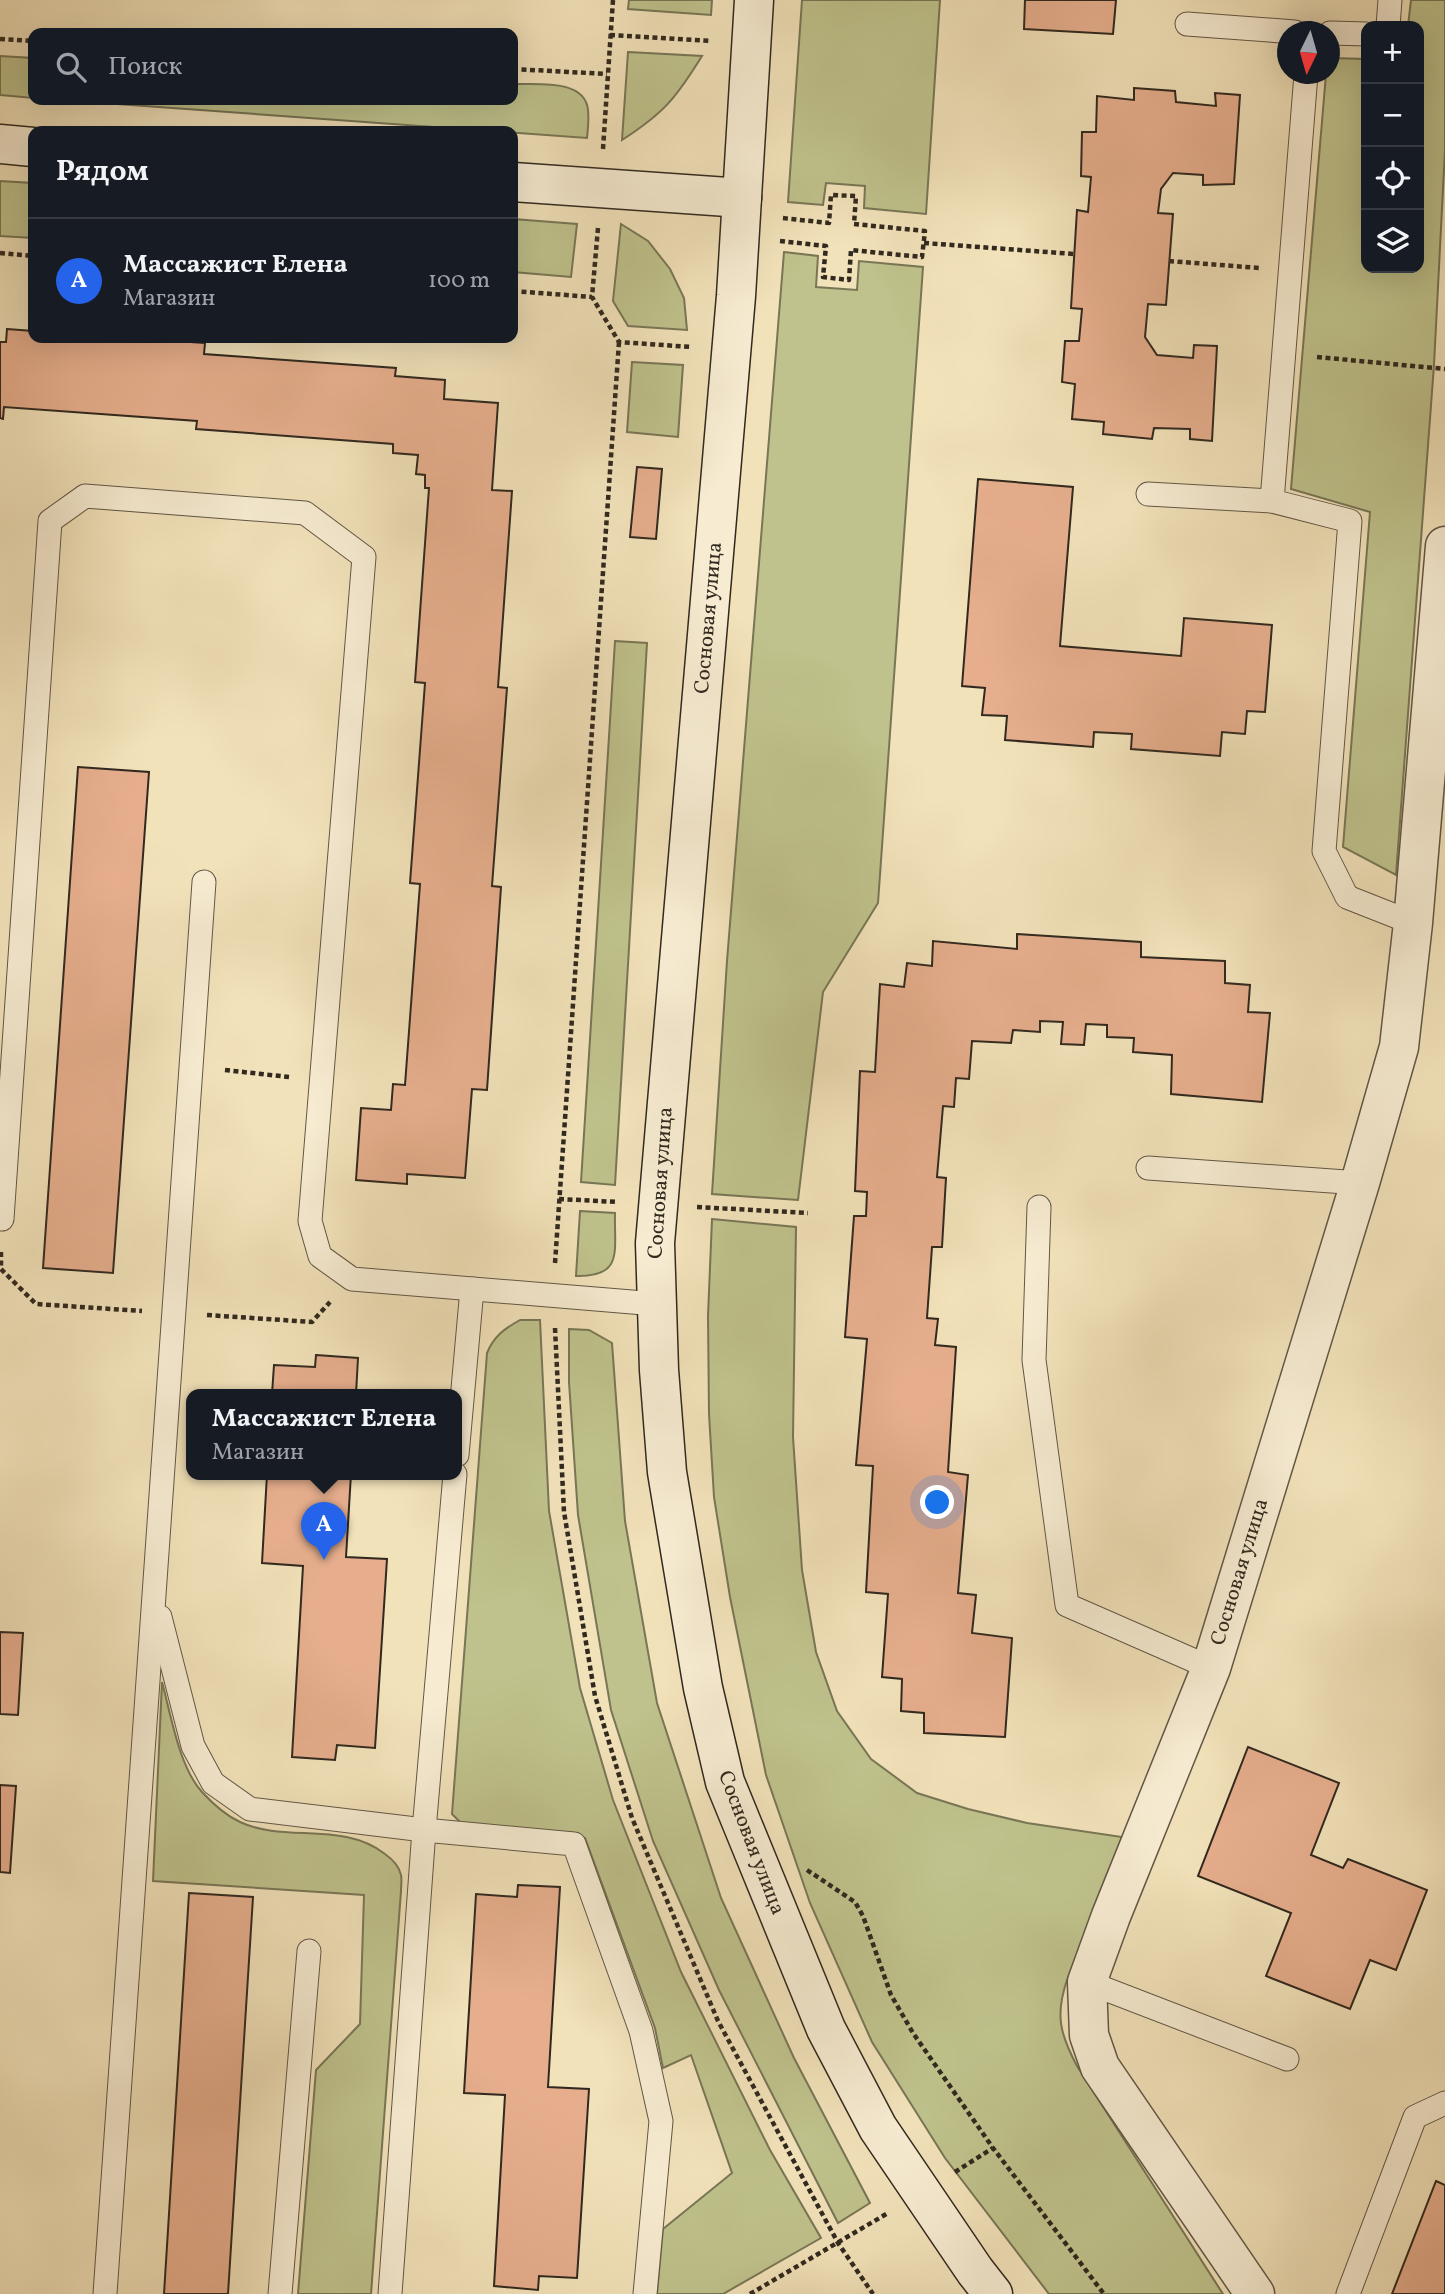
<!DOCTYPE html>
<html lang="ru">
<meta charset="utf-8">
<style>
:root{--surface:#171b24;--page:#20242c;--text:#f1f3f6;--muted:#9ea1a6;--line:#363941;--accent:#2563eb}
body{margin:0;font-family:Vollkorn,serif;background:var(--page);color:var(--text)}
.controls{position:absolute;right:21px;top:21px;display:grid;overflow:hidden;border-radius:14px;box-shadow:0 7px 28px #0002}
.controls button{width:63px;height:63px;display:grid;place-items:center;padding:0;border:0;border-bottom:2px solid var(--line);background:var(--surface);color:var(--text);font:35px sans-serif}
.compass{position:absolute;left:1277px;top:21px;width:63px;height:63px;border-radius:50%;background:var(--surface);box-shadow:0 7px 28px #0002;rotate:185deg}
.you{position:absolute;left:938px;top:1503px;width:24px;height:24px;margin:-18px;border:5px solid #fff;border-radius:50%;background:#1a73e8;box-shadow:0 0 0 10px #1a73e833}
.badge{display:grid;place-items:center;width:46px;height:46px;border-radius:50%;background:var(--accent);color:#fff;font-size:23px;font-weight:700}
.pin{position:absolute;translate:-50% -58px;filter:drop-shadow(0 2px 4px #0008)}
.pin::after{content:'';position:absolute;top:37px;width:24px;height:21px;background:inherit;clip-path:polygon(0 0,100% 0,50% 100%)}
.popup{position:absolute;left:186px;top:1389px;width:276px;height:91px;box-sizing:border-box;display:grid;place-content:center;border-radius:14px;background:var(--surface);filter:drop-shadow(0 2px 5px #0005);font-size:23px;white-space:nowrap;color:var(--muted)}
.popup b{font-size:26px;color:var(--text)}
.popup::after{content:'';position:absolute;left:50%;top:100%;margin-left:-14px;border:14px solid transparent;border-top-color:var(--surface)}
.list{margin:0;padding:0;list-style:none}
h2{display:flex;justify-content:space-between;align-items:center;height:91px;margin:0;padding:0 28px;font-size:30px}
h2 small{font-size:23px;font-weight:400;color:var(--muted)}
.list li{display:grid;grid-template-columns:46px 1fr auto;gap:21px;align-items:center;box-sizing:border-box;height:126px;padding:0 28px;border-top:2px solid var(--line)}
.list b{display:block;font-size:26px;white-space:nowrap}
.list p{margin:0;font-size:23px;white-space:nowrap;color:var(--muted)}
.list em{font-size:23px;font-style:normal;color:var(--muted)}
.icon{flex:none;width:38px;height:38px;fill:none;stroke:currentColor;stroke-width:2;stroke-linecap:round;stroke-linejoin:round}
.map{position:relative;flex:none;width:1445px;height:2294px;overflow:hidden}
.search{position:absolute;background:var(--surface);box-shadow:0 7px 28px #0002;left:28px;top:28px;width:490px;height:77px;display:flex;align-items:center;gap:18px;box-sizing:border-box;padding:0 24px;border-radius:14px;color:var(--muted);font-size:26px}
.panel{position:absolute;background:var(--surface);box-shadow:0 7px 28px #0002;left:28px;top:126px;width:490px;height:217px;border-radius:14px}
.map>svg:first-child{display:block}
.green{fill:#bfc28c;stroke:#787656;stroke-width:2}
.building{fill:#e6ae8d;stroke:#31291f;stroke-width:2}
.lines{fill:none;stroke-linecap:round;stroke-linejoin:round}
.lane-casing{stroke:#615746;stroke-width:25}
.street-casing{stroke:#615746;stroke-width:41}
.secondary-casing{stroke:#31291f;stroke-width:41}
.path{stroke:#31291f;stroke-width:4.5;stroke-dasharray:5 3.5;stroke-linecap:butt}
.lane{stroke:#f7ecd2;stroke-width:23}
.street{stroke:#f7ecd2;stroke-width:38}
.secondary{stroke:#f7ecd2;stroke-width:38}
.labels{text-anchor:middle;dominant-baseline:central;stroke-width:6;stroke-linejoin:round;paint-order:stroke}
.street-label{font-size:21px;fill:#31291f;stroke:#f7ecd2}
</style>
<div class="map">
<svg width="1445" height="2294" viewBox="0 0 1445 2294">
<rect width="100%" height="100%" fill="#f2e2ba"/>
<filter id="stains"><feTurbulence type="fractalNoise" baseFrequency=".00286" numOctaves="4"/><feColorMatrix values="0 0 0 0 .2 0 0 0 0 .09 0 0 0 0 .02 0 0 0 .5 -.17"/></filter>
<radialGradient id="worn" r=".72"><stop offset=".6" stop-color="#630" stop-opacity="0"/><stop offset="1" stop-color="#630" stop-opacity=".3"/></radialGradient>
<g class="green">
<path d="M629 0H712L711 15 628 9Z"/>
<path d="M802 0H940L926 214 864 208 865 186 826 183 823 205 788 202Z"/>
<path d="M1411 0H1445V150L1434 365 1396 875 1343 847 1370 512 1291 489 1326 74H1330V58L1366 59V268H1419V26H1408Z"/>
<path d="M628 52 702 56C676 98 664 113 622 140Z"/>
<path d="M0 56 33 58V98L0 95Z"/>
<path d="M513 84C535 85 585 78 588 110 589 119 588 129 587 138L61 100H513Z"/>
<path d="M0 181 33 183V238L0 236Z"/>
<path d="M513 219 577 224 571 277 513 272Z"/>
<path d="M621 224 648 241 670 269 684 298 687 330 628 326 613 301Z"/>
<path d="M784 252 818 256 816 287 857 290 859 261 923 267 878 903 823 992 798 1200 712 1194 727 961Z"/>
<path d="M632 362 683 365 678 437 627 432Z"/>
<path d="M615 641 647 643 615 1185 581 1182Z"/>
<path d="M580 1211 615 1213C614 1251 624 1277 576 1276Z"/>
<path d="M712 1219 796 1227 793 1437 802 1570 816 1652 837 1711 871 1759 917 1793 968 1809 1027 1823 1122 1837 1067 1980C1055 2015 1060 2034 1077 2066L1223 2294H1049L945 2158 872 2042 810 1903 766 1775 730 1597 714 1497 709 1414 708 1316Z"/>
<path d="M520 1320H540L549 1511 580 1688 613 1800 681 1972 770 2150 821 2238 723 2294H657L663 2229 732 2173 691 2055 663 2068 655 2028 585 1838 469 1825 460 1822 452 1814 487 1353C494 1336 504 1329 520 1320Z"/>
<path d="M569 1329 589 1330 612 1343 625 1521 657 1703 721 1898 794 2058 870 2203 838 2223 719 1990 653 1841 611 1710 578 1515 569 1382Z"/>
<path d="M162 1682C171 1715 179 1767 202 1792 212 1803 227 1816 240 1822 285 1843 343 1821 385 1854 392 1859 399 1866 401 1875 402 1879 401 1886 401 1891L371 2294H298L316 2070 360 2024 364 1895 153 1881Z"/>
</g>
<g class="building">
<path d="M1025 0H1116L1113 34 1024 29Z"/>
<path d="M1134 88 1175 91 1176 102 1216 106 1215 93 1240 95 1234 184 1203 185V175L1173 173 1161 189 1158 213 1173 214 1166 305 1148 304 1145 337 1157 355 1193 358 1194 345 1217 346 1212 441 1190 439V429L1154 428 1152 439 1103 434 1104 422 1072 419 1075 384 1062 382 1065 341H1079L1082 309 1071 308 1077 210 1088 212 1091 177 1081 176 1082 132H1096L1097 96 1134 100Z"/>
<path d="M7 329 33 331V338H131L205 343 204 354 396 368 395 376 445 380 444 399 498 403 492 490 512 491 498 687 507 688 492 886 501 887 487 1090 472 1089 465 1178 407 1174V1184L356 1180 361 1108 391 1110 393 1084 405 1085 420 884 410 883 425 683 415 682 429 488H425V475L416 474 418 455 393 453V444L196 429 197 421 4 407 3 419 0 418V342H6Z"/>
<path d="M637 467 662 469 656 539 630 537Z"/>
<path d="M978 479 1073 487 1060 646 1181 656 1184 618 1272 625 1265 712 1247 711 1245 734 1222 732 1220 756 1131 749 1132 734 1094 732 1093 747 1005 740 1007 716 982 715 985 688 962 686Z"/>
<path d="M78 767 149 772 113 1273 43 1268Z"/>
<path d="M1017 934 1141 942V957L1225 961V983L1250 985 1248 1012 1270 1013 1262 1102 1171 1094 1172 1055 1133 1052 1134 1038 1107 1037V1025L1086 1024 1084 1045 1061 1044 1063 1022 1040 1021V1032L1013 1030 1011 1043 972 1041 969 1079 956 1078 954 1107 943 1106 937 1177 946 1178 942 1247H932L927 1318 938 1319 935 1345 956 1347 948 1472 968 1475 958 1593 976 1595 972 1633 1012 1638 1005 1737 924 1733V1713L901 1711 902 1679 882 1677 888 1594 866 1592 873 1466 856 1465 867 1339 845 1337 854 1216H866L867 1192 855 1191 860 1071 875 1072 880 984 904 987 907 963 932 966 933 941 1017 949Z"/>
<path d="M316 1355 358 1358 356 1394H272L274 1365 315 1367Z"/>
<path d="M267 1474H351L346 1557 387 1559 375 1748 337 1745 335 1760 292 1757 303 1566 262 1563Z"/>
<path d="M0 1632 23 1633 18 1715 0 1714Z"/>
<path d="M1248 1747 1339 1783 1311 1855 1343 1868 1348 1859 1427 1890 1396 1970 1370 1960 1350 2009 1266 1976 1291 1913 1198 1876Z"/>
<path d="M0 1785 16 1786 10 1873 0 1872Z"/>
<path d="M518 1885 560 1887 548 2087 589 2089 577 2278 539 2276 538 2290 494 2286 505 2095 464 2093 476 1894 517 1897Z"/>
<path d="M189 1893 253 1897 228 2294H164Z"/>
<path d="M1436 2181 1445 2185V2294H1392Z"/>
</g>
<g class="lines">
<g class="lane-casing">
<g id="lane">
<path d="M1187 24 1295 32"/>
<path d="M1388 26 1390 0"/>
<path d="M1330 33 1366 34"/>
<path d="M1306 74 1272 501 1350 521 1324 851 1347 897 1413 923"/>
<path d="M1148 494 1272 501"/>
<path d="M1148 1168 1360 1183"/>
<path d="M1039 1207 1034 1360 1067 1605 1211 1668"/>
<path d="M0 1219H2L50 521 85 496 305 513 364 557 310 1221 320 1256 352 1279 656 1304"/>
<path d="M457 1455 472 1289"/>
<path d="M160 1617 193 1746 213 1783 250 1809 424 1830 455 1474"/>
<path d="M1087 1982 1287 2059"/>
<path d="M105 2294 204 882"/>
<path d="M280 2294 309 1951"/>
<path d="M390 2294 424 1830 574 1844 641 2031 661 2121 645 2294"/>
<path d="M1348 2294 1415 2117 1445 2103"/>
</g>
</g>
<g class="street-casing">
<path id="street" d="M1255 2294 1100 2067 1089 2035 1087 1982 1111 1916 1211 1668 1360 1183 1399 1047 1413 923 1445 546"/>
</g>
<g class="secondary-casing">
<g id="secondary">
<path d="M754 0 736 296 655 1243 659 1370 667 1472 703 1688 725 1782 826 2029 878 2128 975 2271 993 2294"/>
<path d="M0 144 33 147"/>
<path d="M513 182 742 198"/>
</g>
</g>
<g class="path">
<path d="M610 35 711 41"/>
<path d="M0 39 33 41"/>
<path d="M513 69 607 74"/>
<path d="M603 149 613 0"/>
<path d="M598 228 592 297 619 342 691 347"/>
<path d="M780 241 826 246 823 277 849 280 851 250 922 257 925 231 854 224 856 196 831 195 829 223 782 218"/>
<path d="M924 243 1074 254"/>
<path d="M0 253 33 256"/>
<path d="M1169 261 1259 268"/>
<path d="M513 291 592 297"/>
<path d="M1317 357 1445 369"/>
<path d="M225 1070 289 1077"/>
<path d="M559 1199 618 1202"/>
<path d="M697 1207 808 1213"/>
<path d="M1 1252V1269L36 1304 142 1311"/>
<path d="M555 1263 619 342"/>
<path d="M207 1315 312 1322 330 1302"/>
<path d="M555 1328 564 1512 595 1696 632 1818 718 2021 838 2243 873 2294"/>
<path d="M807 1870 855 1902 863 1916 891 1995 913 2033 993 2148 1104 2294"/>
<path d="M955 2172 993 2148"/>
<path d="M750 2294 888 2213"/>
</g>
<use href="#lane" class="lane"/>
<use href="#street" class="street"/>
<use href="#secondary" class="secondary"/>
</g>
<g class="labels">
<g class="street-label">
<text transform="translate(709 618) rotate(-85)">Сосновая улица</text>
<text transform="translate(661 1183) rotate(-86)">Сосновая улица</text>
<text transform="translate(1240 1572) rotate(-73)">Сосновая улица</text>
<text transform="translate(751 1843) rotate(69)">Сосновая улица</text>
</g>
</g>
<rect width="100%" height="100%" filter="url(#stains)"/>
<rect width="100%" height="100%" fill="url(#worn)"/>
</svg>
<div class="controls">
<button>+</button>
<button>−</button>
<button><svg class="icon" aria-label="locate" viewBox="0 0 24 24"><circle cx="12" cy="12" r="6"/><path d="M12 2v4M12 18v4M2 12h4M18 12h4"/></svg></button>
<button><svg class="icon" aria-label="layers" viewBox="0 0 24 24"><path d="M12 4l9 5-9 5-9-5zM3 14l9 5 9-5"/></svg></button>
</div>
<svg class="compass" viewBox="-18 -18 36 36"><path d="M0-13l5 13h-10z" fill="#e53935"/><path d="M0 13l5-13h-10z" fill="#9ea1a6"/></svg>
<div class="you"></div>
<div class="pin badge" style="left:324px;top:1560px">A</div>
<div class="popup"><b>Массажист Елена</b>Магазин</div>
<div class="search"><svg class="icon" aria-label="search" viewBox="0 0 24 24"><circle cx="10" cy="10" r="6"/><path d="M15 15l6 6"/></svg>Поиск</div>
<section class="panel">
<h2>Рядом<small></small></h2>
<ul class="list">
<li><span class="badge">A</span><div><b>Массажист Елена</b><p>Магазин</p></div><em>100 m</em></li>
</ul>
</section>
</div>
